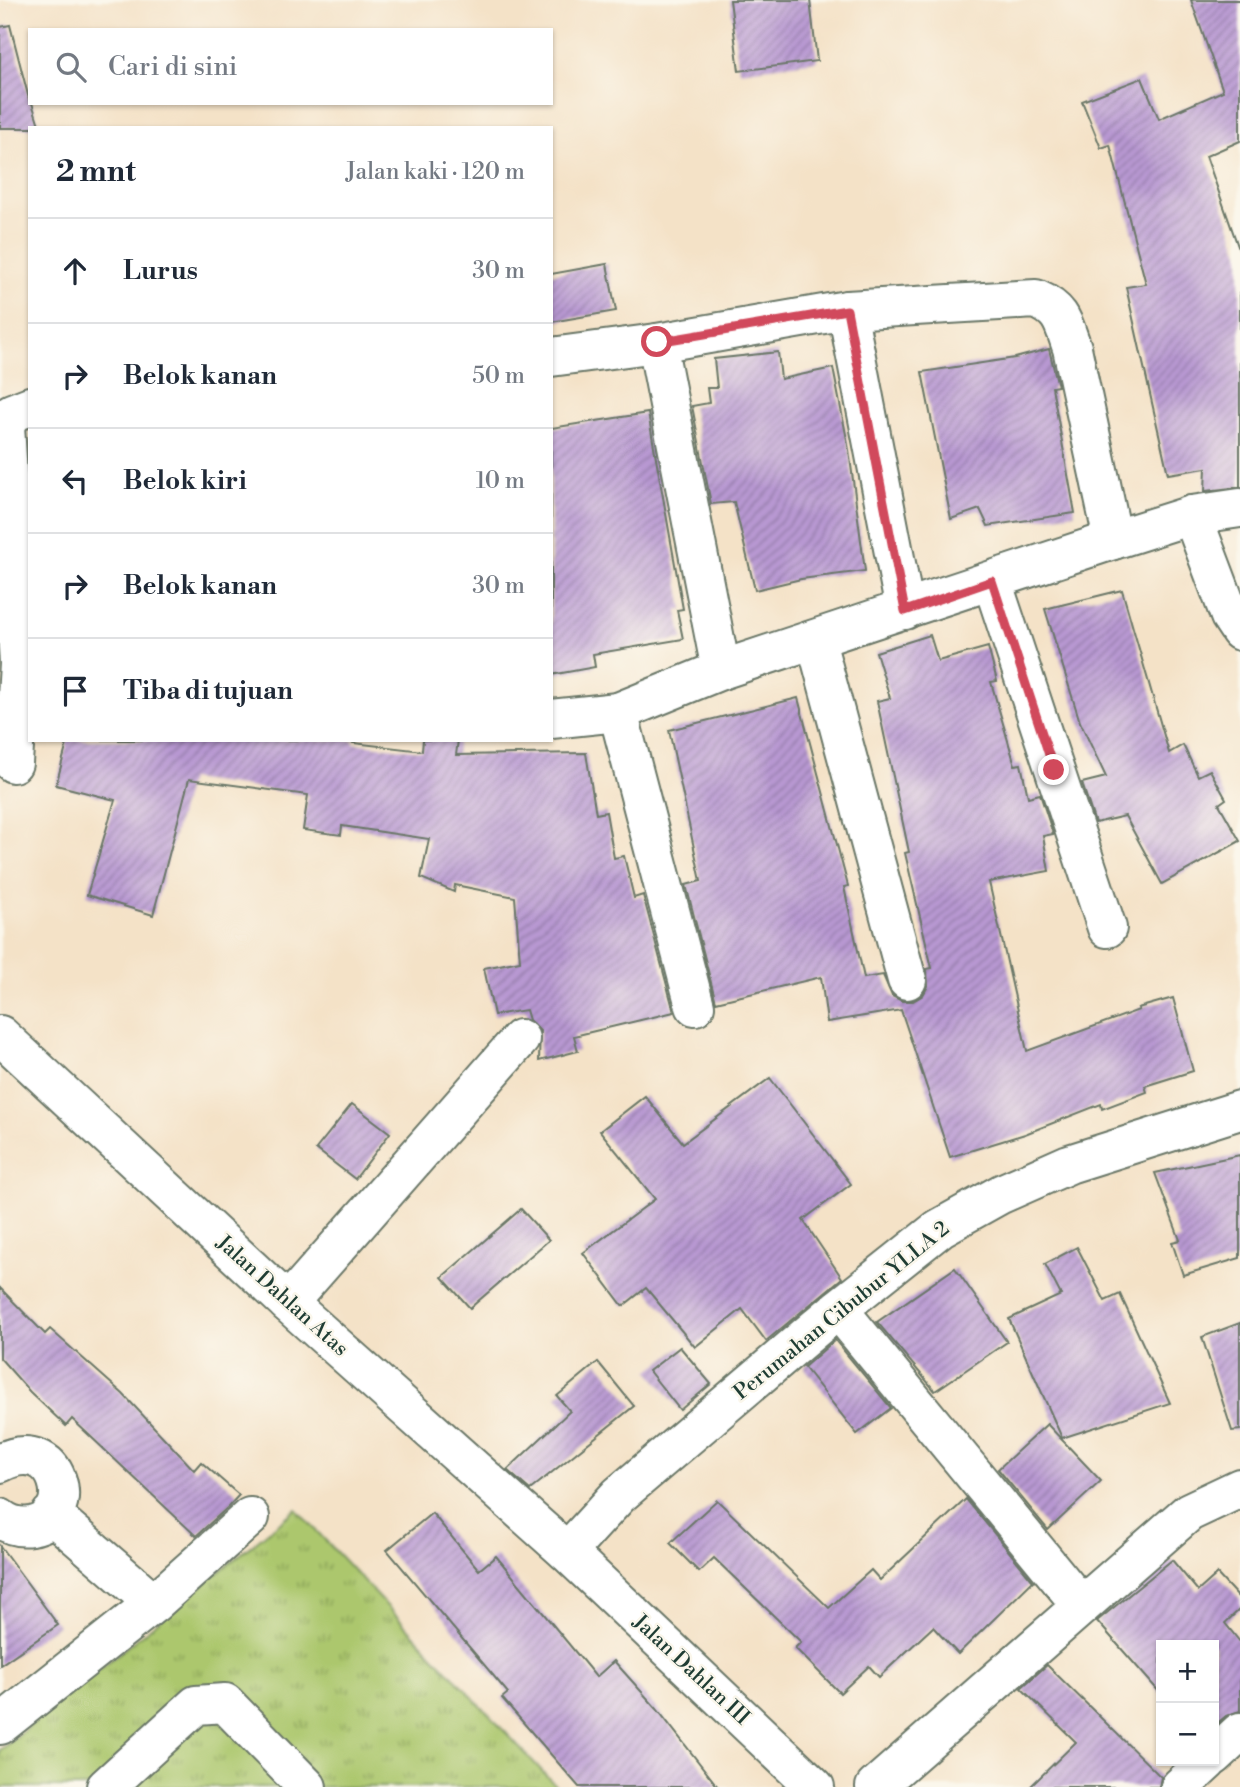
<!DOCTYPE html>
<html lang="id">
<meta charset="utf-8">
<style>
:root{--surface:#fff;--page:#f2f2f3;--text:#1f2937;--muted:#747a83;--line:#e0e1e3}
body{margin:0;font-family:"Libre Bodoni",serif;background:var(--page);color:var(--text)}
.controls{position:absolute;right:21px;bottom:21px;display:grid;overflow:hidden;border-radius:0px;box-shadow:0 2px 5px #0004}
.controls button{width:63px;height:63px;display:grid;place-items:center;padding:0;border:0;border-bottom:2px solid var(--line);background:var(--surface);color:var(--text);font:35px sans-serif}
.stop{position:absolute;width:21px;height:21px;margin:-16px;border:5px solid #d1495b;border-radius:50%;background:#fff}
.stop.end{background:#d1495b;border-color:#fff;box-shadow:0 2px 7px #0008}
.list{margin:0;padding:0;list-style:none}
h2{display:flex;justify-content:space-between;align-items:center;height:91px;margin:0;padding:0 28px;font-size:30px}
h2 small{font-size:23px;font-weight:400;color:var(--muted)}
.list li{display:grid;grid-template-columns:46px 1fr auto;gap:21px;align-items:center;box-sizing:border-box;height:105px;padding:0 28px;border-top:2px solid var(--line)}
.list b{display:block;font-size:26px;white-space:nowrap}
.list em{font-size:23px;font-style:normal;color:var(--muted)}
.icon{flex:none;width:38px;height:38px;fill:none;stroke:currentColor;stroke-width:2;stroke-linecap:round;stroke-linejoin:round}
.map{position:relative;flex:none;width:1240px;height:1787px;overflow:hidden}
.search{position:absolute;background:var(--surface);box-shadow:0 2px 5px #0004;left:28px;top:28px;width:525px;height:77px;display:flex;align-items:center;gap:18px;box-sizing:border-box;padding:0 24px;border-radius:0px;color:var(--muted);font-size:26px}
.panel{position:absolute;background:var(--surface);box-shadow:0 2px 5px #0004;left:28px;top:126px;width:525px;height:616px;border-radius:0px}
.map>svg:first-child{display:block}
.grass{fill:url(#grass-tufts);stroke:#668250;stroke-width:2}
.building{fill:url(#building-hatch)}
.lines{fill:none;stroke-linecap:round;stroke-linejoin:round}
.minor-casing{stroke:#6a7767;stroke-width:42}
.minor{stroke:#fff;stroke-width:38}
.route{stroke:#d1495b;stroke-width:9}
.labels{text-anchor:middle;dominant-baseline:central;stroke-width:5;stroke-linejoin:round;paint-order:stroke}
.street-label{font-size:21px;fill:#1f3d34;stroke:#fbf7ec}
</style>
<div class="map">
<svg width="1240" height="1787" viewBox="0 0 1240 1787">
<defs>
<pattern id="grass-tufts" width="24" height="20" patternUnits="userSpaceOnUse" patternTransform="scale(1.75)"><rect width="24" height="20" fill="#acc76d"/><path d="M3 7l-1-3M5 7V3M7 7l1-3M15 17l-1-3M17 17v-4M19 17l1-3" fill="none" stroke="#8ba35a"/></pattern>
<pattern id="building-hatch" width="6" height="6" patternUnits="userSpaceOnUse" patternTransform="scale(1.75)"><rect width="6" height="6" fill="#b898d2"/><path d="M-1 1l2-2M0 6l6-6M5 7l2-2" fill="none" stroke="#957dab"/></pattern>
</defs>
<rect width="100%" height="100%" fill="#fbf7ec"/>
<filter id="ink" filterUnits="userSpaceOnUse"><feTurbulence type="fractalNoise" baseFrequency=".0143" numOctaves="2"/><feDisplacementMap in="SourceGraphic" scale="14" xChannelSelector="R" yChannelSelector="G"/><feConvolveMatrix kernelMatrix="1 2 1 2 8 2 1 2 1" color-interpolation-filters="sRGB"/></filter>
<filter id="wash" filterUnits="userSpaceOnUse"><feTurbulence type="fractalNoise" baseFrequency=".00686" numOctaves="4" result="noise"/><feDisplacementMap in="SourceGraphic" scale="28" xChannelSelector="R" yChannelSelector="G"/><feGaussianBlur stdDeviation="1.57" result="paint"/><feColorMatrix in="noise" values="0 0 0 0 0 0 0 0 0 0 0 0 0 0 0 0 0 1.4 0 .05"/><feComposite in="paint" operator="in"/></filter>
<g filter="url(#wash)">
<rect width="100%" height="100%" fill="#f4e2c7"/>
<path class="grass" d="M296 1509 557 1787H0V1750Z"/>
<g id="blocks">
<g class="building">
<path d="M730 0H810L817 61 739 71Z"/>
<path d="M1191 0H1240V141L1206 156 1240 252V487L1205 491 1206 468 1168 474 1126 287 1146 284 1110 145 1101 148 1082 101 1142 78 1159 119 1223 91Z"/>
<path d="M10 25 30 103H32L40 128H0V27Z"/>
<path d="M607 264 616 311 551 322V274Z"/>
<path d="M1049 349 1058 386 1052 387 1075 513 988 526 980 509 951 519 922 372 1015 358Z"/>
<path d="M778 352 781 379 833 368 849 450 865 571 801 579 755 590 734 502 711 504 692 406 709 403 707 388H717L714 359Z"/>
<path d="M648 413 683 609 677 610 683 639 593 654 595 667 551 675V428Z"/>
<path d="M1122 590 1169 753 1183 745 1198 776 1210 770 1226 799 1219 804 1240 841 1162 884 1125 816 1095 823 1082 783 1106 777 1080 722 1045 609Z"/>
<path d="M930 635 938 661 988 647 997 681 991 682 1015 765 1021 764 1028 797 1040 794 1053 834 1043 836 1049 871 989 882 1027 1051 1139 1010 1138 1008 1173 998 1193 1071 1145 1086 1147 1092 1102 1109 1101 1104 1025 1134 950 1157 901 1010 827 1022 821 977 716 1002 686 885 701 881 669 730 798 698 848 886 844 887 864 978 883 975 892 996 902 1001H913L923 995 928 986 927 969 932 968 905 853 909 852 877 701 890 698 876 652Z"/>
<path d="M68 740H354L353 743 422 751 423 740H458L456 755 586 753 596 814 606 812 614 858 624 856 634 898 643 895 674 1012 574 1036 578 1051 539 1061 540 1031 529 1020 526 1010 494 1015 484 968 520 961 515 897 455 885 454 892 421 878 429 839 342 826 341 835 303 830 308 795 189 779 153 915 87 895 115 800 56 785Z"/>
<path d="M770 1078 851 1184 803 1220 842 1278 766 1341 742 1309 695 1347 646 1288 623 1306 583 1253 655 1199 600 1131 645 1096 683 1143Z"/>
<path d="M352 1104 390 1133 355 1179 316 1149Z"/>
<path d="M1240 1155V1258L1183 1275 1172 1242 1180 1240 1155 1173Z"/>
<path d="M521 1209 549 1240 470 1308 442 1277Z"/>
<path d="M1077 1247 1105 1301 1120 1294 1170 1403 1062 1438 1009 1319 1061 1295 1045 1264Z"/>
<path d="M955 1268 1007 1342 935 1391 877 1322Z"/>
<path d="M0 1288 45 1334 50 1329 123 1394 194 1470 201 1462 239 1495 228 1507 196 1536 72 1419 66 1426 30 1392 0 1358Z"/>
<path d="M1240 1323V1430L1232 1431 1202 1337Z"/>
<path d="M835 1340 891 1408 857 1434 804 1367Z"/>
<path d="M680 1347 711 1384 680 1410 649 1371Z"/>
<path d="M598 1362 634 1406 530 1490 507 1470 570 1411 557 1396Z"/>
<path d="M1047 1424 1101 1481 1048 1530 998 1469Z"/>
<path d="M966 1499 1033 1581 958 1654 933 1627 879 1677 869 1666 840 1693 795 1648 801 1642 714 1558 699 1572 670 1543 717 1500 829 1608 871 1570 880 1580Z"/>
<path d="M432 1513 479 1570 496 1556 596 1677 614 1661 657 1709 718 1787H579L502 1698 508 1693 387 1550Z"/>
<path d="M0 1546 58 1625 0 1665Z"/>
<path d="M1172 1560 1198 1591 1217 1574 1240 1599V1609L1225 1623 1240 1642V1711L1226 1716 1214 1726V1645H1161V1694L1097 1621Z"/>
<path d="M1047 1665 1161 1777 1159 1787H1030L1076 1742 1021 1688Z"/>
</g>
</g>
</g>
<g filter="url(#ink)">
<use href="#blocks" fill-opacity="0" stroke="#6a7767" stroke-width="2"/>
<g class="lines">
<g class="minor-casing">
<g id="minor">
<path d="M847 310 905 610"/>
<path d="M657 343 721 670"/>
<path d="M551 357 657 343 847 310 1036 299C1062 310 1063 322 1072 348L1113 540"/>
<path d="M1192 515 1230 616 1240 631"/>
<path d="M992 581 1107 928"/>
<path d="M816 641 907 980"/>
<path d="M19 664 5 425 12 413 30 406"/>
<path d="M618 712 695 1006"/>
<path d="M551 719 618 712 721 670 1113 540 1192 515 1240 508"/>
<path d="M13 763 19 664H30"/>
<path d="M0 1035 288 1303 567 1552 815 1787"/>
<path d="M288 1303 520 1039"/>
<path d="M838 1309 1081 1605"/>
<path d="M0 1463C60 1431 81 1519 31 1526 19 1528 9 1525 0 1518"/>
<path d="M567 1552 619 1495 838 1309 940 1228 1001 1194 1069 1164 1240 1110"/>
<path d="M154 1603 250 1517"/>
<path d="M0 1725 154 1603 51 1514"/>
<path d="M1214 1756 1240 1732"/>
<path d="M106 1787 196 1705 225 1703 307 1787"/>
<path d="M875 1787 1189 1512 1240 1488"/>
<path d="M1180 1787 1208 1761"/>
</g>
</g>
<use href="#minor" class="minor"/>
</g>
</g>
<g class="lines" filter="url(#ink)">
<path class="route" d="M657 342 847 310 905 611 992 581 1054 770"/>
</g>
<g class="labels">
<g class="street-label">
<text transform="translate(282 1296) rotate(42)">Jalan Dahlan Atas</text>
<text transform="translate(842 1311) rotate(-39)">Perumahan Cibubur YLLA 2</text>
<text transform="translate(691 1670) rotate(43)">Jalan Dahlan III</text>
</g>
</g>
</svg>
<div class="controls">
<button>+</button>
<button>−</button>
</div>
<div class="stop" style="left:657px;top:342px"></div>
<div class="stop end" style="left:1054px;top:770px"></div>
<div class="search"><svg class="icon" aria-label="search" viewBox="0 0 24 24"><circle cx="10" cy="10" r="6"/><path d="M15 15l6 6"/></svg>Cari di sini</div>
<section class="panel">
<h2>2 mnt<small>Jalan kaki · 120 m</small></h2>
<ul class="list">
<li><svg class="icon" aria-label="ahead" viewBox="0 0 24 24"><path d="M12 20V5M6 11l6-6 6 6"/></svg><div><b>Lurus</b></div><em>30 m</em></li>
<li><svg class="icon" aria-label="right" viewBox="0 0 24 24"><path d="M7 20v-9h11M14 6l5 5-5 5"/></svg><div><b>Belok kanan</b></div><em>50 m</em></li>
<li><svg class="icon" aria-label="left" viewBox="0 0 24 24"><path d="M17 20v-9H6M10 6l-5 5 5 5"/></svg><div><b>Belok kiri</b></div><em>10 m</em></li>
<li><svg class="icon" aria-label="right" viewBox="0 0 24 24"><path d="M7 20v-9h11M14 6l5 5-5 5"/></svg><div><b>Belok kanan</b></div><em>30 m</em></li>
<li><svg class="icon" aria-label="arrive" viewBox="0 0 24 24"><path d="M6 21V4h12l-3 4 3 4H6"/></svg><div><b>Tiba di tujuan</b></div></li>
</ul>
</section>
</div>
